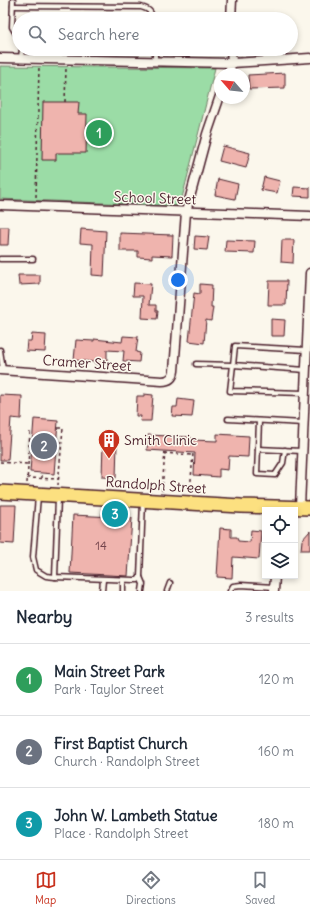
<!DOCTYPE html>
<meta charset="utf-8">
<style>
:root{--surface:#fff;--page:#f6f6f7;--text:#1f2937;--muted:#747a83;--line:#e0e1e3;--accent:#c8321e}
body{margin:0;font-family:Delius,sans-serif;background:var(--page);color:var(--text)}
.controls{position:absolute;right:12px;bottom:12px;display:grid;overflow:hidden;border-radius:0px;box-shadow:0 2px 6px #0003}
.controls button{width:36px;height:36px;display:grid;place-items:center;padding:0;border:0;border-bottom:1px solid var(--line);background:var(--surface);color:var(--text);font:20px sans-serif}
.compass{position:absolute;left:214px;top:68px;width:36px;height:36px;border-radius:50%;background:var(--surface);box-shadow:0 2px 6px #0003;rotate:298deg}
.you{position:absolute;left:178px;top:280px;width:14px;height:14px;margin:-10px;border:3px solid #fff;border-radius:50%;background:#1a73e8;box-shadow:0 0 0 6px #1a73e833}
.badge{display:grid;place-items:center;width:26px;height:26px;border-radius:50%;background:var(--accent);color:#fff;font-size:13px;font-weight:700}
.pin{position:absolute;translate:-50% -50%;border:2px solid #fff;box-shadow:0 1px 4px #0006}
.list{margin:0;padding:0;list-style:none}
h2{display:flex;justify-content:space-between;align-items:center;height:52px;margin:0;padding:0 16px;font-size:17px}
h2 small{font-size:13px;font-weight:400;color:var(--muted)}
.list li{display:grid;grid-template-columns:26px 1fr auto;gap:12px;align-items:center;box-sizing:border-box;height:72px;padding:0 16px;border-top:1px solid var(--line)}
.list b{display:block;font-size:15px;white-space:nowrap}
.list p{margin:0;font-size:13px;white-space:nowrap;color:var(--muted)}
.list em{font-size:13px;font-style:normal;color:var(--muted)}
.icon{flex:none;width:22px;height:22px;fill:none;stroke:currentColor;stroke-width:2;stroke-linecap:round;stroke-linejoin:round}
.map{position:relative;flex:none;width:310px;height:591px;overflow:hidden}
.search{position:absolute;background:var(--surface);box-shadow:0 2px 6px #0003;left:12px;right:12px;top:12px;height:44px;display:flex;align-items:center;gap:10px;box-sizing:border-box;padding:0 14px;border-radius:22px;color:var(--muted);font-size:15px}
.sheet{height:268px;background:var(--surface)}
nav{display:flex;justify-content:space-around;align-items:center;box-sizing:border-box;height:56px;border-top:1px solid var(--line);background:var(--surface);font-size:11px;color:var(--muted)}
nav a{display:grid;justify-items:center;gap:2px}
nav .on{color:var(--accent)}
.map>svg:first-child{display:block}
.green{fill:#9bdca6;stroke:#727e68}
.building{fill:#efb4ae;stroke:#4a1f2b}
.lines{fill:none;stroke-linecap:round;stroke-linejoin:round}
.service-casing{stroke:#4a1f2b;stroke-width:7}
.minor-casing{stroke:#4a1f2b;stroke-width:11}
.primary-casing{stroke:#4a1f2b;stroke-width:16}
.path{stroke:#4a1f2b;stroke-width:1.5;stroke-dasharray:3 3;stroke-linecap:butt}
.service{stroke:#fbf7ec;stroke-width:4}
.minor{stroke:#fbf7ec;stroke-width:8}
.primary{stroke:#fce080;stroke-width:13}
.labels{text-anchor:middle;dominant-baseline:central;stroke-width:3;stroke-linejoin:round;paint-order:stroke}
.number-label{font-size:12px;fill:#73444c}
.street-label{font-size:14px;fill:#4a1f2b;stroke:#fbf7ec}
.poi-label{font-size:14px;fill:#4a1f2b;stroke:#fbf7ec;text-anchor:start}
</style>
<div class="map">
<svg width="310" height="591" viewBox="0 0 310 591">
<rect width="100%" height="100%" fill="#fbf7ec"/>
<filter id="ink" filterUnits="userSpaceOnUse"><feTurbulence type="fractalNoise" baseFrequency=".025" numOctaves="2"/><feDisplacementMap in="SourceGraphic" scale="8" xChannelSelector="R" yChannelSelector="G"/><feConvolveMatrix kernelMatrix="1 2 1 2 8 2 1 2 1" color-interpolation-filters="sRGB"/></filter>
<g filter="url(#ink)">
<path class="green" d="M0 66 215 68 180 206 0 199Z"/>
<g class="building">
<path d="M285 73V88L249 89 248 75Z"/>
<path d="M43 102H79L78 114H87L86 153H56V160H42Z"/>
<path d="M223 146 250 153 246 168 219 161Z"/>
<path d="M264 177 280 181 277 193 261 190Z"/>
<path d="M218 179 238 184 235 199 215 195Z"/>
<path d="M294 187 310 188V197L293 196Z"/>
<path d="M0 227H9L8 245H0Z"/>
<path d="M81 229 106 231 104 276 92 275 93 244 80 243Z"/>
<path d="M120 233 173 235 172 256 152 255V258L138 257V251H120Z"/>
<path d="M195 236 209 237 207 250 194 249Z"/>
<path d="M226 240 255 241 254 253 225 252Z"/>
<path d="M282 240H294L293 263 281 262Z"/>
<path d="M18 275H40V284L19 285Z"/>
<path d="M269 281H287L286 305H268Z"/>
<path d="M134 283 151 284 149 305H156V311H158L157 319 142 318 143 296H133Z"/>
<path d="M200 284 212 285 211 307H213L211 321 206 320 204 343 189 341 194 293 200 294Z"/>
<path d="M271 319 285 320 284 336H271Z"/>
<path d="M32 334 46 335 45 352 26 351 27 341H31Z"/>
<path d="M123 336 138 337 136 352 140 353 139 362 123 361 124 351 107 350V361H104V365L95 364V362L74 360 76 340 94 341V339L122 342Z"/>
<path d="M144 394 153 395 151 421H140L141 416H136L137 396H144Z"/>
<path d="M0 395 22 396 21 419 11 418 8 460H0Z"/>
<path d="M178 399 194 401 192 417 172 416 173 407H177Z"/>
<path d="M34 419 58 421 54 474 30 472Z"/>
<path d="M217 434 249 436 248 457 229 456 228 470 219 469V477L194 475 195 453 147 450 148 435 191 437V440L217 441Z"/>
<path d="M103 443H117L116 478 102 477Z"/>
<path d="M0 505H16L14 544 0 543Z"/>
<path d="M73 515 132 518 128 576 70 573Z"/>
<path d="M220 528 231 529V537H237L238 541 250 542 251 530 261 531 259 559 233 557 232 578 217 577Z"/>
<path d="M310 531V550H301L302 540Z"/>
</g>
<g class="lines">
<g class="service-casing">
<g id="service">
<path d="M13 0 12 27 19 39"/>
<path d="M13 6 141 7C148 9 152 11 152 19"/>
<path d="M21 58 22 49"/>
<path d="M155 61V49"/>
<path d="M0 259H33"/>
<path d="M0 350 3 370"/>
<path d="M196 364 233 365 230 391 305 393"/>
<path d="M306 370 233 365 235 346 306 350"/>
<path d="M228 419 303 423"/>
<path d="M259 421 257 474 275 475 283 463 285 450"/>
<path d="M258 449 302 451"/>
<path d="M38 496 33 557 36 570 46 576 55 577 134 580H138L140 577 143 501"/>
<path d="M55 577 58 498"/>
<path d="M140 577 143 584 142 591"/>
<path d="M102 591 103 580"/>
<path d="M123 591V580"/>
<path d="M167 591 170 583"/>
<path d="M230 591 233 586 241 585 274 587"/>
</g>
</g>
<g class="minor-casing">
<g id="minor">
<path d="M231 19 232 0"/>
<path d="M0 58 232 63 310 58"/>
<path d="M228 74 232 63 231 49"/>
<path d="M0 205 310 216"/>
<path d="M0 370 162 381C169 381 173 378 174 371L186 212 207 134 220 96"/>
<path d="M300 507 310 273"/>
<path d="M274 591 275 576"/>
</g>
</g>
<g class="primary-casing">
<path id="primary" d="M0 492 241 506 310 508"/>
</g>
<g class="path">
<path d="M65 102 66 68"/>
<path d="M36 197 39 67"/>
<path d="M58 428H63L58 485"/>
<path d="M164 453 192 455"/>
<path d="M0 462 27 464"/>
<path d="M27 478 59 479"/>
<path d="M42 478V473"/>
<path d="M27 483 30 432"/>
<path d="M109 487V477"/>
<path d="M162 491 165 451"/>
<path d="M190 493 193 453"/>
<path d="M102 516 103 508"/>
</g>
<use href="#service" class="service"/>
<use href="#minor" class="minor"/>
<use href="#primary" class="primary"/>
</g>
</g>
<defs>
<g id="building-pin" transform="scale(1.15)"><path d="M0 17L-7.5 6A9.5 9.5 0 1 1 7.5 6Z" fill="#c8321e" stroke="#fbf7ec"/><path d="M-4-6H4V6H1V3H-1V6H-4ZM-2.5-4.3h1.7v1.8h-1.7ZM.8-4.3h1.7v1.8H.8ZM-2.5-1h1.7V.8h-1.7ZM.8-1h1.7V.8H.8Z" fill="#fff"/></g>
</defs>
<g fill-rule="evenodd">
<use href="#building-pin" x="109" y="440"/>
</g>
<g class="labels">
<g class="number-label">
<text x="101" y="545">14</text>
</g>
<g class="street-label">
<text transform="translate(155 198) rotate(2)">School Street</text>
<text transform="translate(87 363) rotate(4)">Cramer Street</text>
<text transform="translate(156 485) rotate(4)">Randolph Street</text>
</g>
<g class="poi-label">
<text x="124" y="440">Smith Clinic</text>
</g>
</g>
</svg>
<div class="controls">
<button><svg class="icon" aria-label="locate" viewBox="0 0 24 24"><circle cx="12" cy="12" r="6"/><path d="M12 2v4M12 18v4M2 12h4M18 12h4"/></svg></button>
<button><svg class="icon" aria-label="layers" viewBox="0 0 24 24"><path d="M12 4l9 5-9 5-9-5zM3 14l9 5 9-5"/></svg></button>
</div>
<svg class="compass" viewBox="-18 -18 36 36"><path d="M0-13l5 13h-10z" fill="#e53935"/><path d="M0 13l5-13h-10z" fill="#747a83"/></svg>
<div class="you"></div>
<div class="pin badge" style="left:99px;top:133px;background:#2e9e5b">1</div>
<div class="pin badge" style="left:44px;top:446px;background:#6b7280">2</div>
<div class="pin badge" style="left:115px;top:514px;background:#0f9aa8">3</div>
<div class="search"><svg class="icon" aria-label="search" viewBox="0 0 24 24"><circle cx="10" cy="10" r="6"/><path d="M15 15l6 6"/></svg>Search here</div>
</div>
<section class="sheet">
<h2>Nearby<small>3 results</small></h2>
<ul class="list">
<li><span class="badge" style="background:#2e9e5b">1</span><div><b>Main Street Park</b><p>Park · Taylor Street</p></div><em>120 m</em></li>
<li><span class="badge" style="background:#6b7280">2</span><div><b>First Baptist Church</b><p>Church · Randolph Street</p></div><em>160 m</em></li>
<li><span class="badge" style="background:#0f9aa8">3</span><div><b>John W. Lambeth Statue</b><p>Place · Randolph Street</p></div><em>180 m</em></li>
</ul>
</section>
<nav>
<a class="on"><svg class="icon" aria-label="map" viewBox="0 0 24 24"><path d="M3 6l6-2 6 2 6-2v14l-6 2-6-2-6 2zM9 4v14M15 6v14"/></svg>Map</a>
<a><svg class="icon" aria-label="directions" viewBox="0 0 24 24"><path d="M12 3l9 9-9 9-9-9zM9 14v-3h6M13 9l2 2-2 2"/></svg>Directions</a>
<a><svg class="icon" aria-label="saved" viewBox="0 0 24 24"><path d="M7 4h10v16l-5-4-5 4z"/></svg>Saved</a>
</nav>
